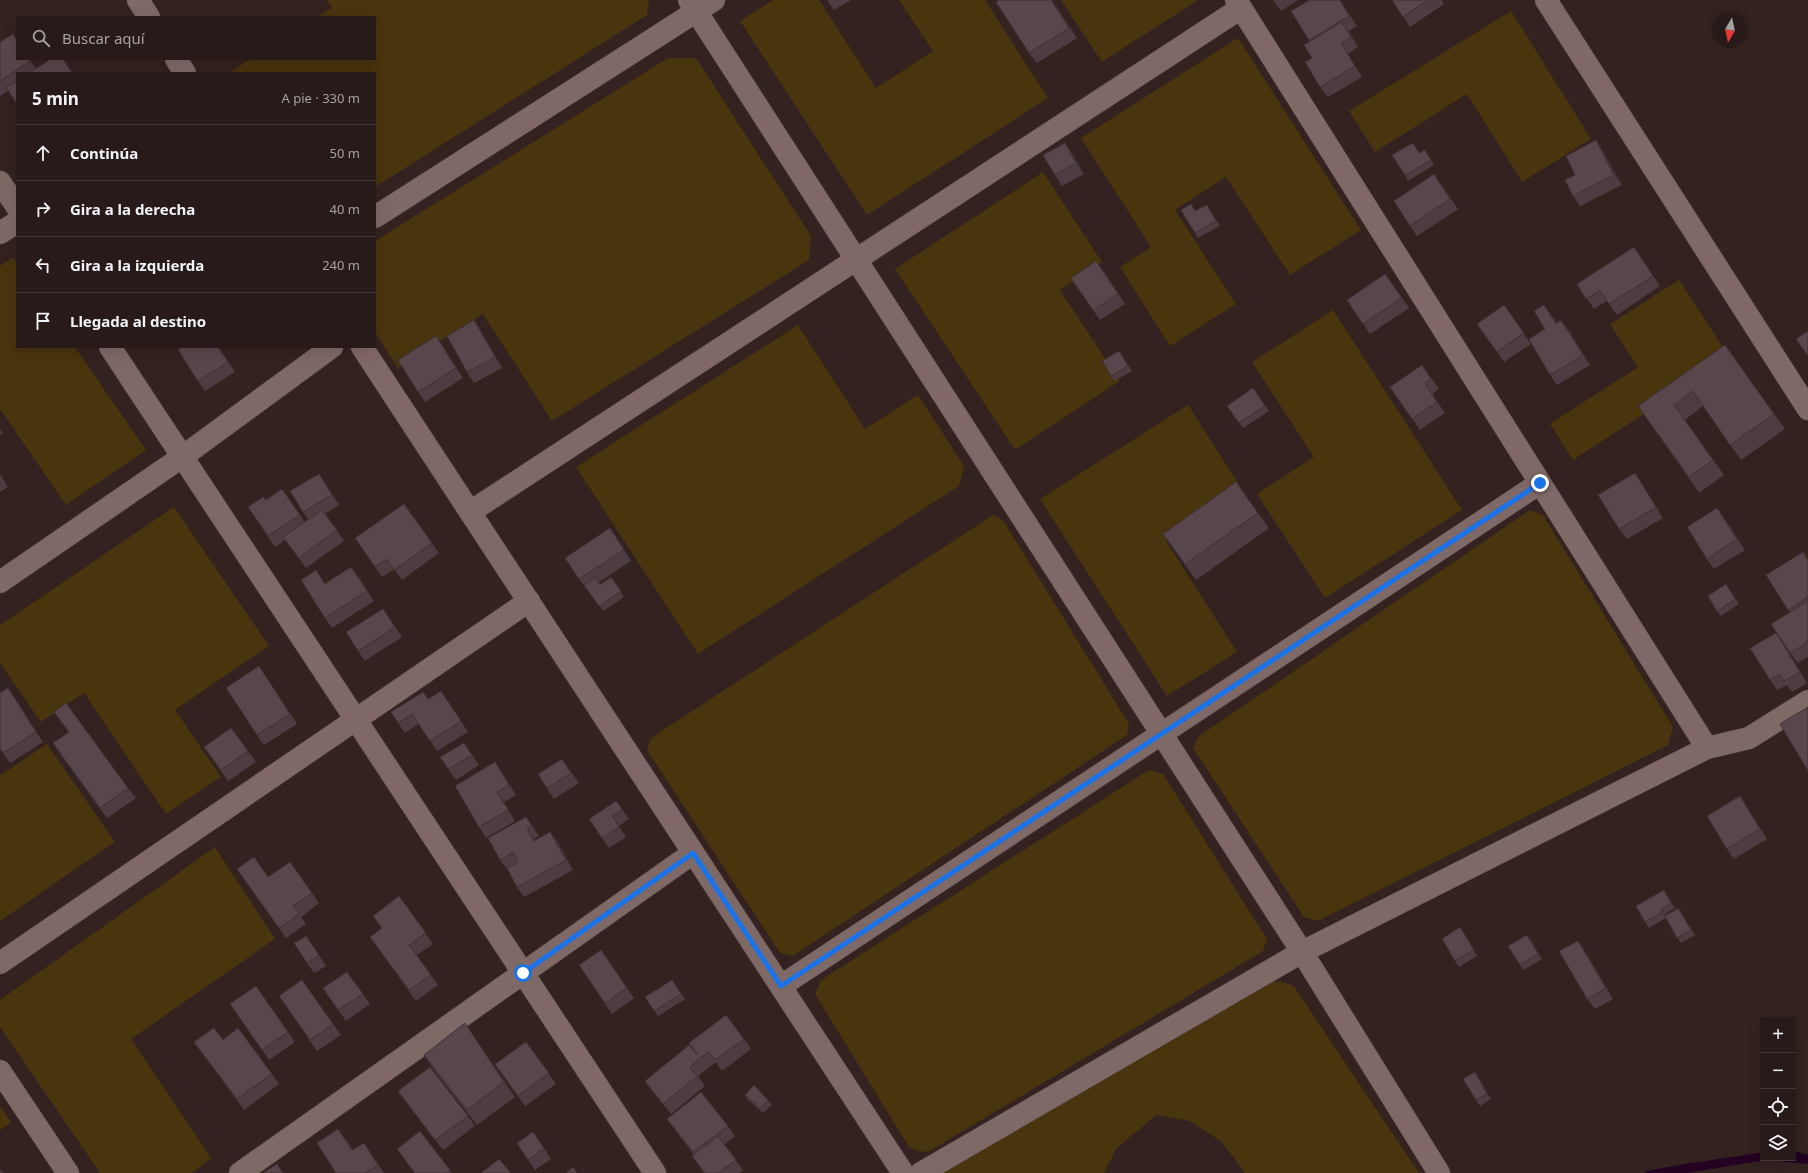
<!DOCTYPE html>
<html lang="es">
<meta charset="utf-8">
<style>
:root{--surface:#271a18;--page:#2f2321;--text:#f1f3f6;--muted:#a4a1a2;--line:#433837}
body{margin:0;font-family:"Noto Sans",sans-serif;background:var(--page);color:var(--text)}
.controls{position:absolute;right:12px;bottom:12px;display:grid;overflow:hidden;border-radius:0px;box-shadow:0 4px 16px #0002}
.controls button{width:36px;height:36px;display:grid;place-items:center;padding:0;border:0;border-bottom:1px solid var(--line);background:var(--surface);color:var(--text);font:20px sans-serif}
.compass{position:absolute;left:1712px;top:12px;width:36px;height:36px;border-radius:50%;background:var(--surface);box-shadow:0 4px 16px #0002;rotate:189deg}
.stop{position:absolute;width:12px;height:12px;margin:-9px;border:3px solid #1a73e8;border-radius:50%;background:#fff}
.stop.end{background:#1a73e8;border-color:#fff;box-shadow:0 1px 4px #0008}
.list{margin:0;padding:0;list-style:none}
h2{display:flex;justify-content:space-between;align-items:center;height:52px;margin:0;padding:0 16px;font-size:17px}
h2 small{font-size:13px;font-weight:400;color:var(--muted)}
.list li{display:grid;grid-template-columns:26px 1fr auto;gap:12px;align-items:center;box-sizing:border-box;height:56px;padding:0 16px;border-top:1px solid var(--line)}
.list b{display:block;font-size:15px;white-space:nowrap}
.list em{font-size:13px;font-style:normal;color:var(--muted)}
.icon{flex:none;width:22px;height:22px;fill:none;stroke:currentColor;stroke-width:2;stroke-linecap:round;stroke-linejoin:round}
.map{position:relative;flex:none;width:1808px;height:1173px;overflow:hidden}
.search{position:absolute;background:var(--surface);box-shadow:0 4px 16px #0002;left:16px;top:16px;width:360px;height:44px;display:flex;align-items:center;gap:10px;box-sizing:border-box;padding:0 14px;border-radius:0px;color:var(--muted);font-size:15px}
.panel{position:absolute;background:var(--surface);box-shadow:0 4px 16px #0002;left:16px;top:72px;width:360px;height:276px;border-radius:0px}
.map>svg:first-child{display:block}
.green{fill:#48340d}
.water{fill:#230222}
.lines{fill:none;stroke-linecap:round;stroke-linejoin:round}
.minor-casing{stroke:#4c3d3c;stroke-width:23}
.minor{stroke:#7f6967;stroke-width:22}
.wall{fill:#4d3c41}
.shaded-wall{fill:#3e3135}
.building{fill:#59464c;stroke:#3e3135}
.route{stroke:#1a73e8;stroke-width:5}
</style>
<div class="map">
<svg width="1808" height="1173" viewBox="0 0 1808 1173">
<rect width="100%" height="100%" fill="#342220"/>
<g class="green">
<path d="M327 0H649L647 15 375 187V73H229L251 59H375V17H317L332 8Z"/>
<path d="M773 0H819L876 88 933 51 899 0H985L1048 98 867 215 740 21Z"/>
<path d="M1061 0H1198L1102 62Z"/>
<path d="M1511 11 1591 139 1522 182 1467 94 1375 152 1349 111Z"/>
<path d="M1238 38 1361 230 1290 275 1226 177 1175 210 1236 304 1170 346 1120 267 1151 247 1081 138Z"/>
<path d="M668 58H696L811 236 809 260 552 421 483 314 398 368 375 333V241Z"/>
<path d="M1043 172 1102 262 1060 290 1120 381 1015 450 895 269Z"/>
<path d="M13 257 17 263V347H75L146 450 66 505 0 409V266Z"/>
<path d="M1679 280 1730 358 1573 460 1550 424 1638 367 1610 324Z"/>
<path d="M1333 310 1462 510 1325 598 1257 494 1314 457 1252 362Z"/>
<path d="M798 325 865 429 918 395 964 466 959 486 698 654 576 467Z"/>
<path d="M1188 405 1243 491 1166 541 1237 652 1167 696 1040 499Z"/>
<path d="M174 507 269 646 175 710 221 777 166 814 84 693 41 722 0 663V625Z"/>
<path d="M1530 510 1543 515 1673 727 1668 745 1318 921 1304 917 1193 748 1199 736Z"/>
<path d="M993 515 1003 520 1129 724 1127 735 793 956 780 953 647 750 651 738Z"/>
<path d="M47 744 115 842 0 921V774L1 775Z"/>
<path d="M1149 770 1163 774 1267 939 1263 951 928 1152 918 1151 909 1147 815 994 821 980Z"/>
<path d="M215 847 275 939 131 1039 211 1158 192 1173H100L0 1027V1000Z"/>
<path d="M1279 981 1294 986 1419 1173H1245L1222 1142 1190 1121 1156 1115 1116 1149 1104 1173H941L1269 983Z"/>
<path d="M0 1106 11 1123 0 1130Z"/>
</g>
<path class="water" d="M1793 1151 1808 1155V1164L1766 1160 1687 1173H1646V1171C1685 1163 1724 1159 1763 1152V1158H1793Z"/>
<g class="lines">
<g class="minor-casing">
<g id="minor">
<path d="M138 0 149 17"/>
<path d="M689 0 1302 952 1439 1173"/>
<path d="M1236 0 1707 748"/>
<path d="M1546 0 1808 409"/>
<path d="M176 59 185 73"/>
<path d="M0 182 17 207"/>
<path d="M375 217 714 0"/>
<path d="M0 233 17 222"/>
<path d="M110 347 655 1173"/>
<path d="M362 347 903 1173"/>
<path d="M470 512 1241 8"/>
<path d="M0 582 182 457 332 347"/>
<path d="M0 963 529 601"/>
<path d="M781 986 1540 483"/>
<path d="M0 1071 68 1173"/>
<path d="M240 1173 693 853"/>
<path d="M921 1173 1302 952 1707 748 1749 738 1808 701"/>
</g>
</g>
<use href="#minor" class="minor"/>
</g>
<g class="wall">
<path d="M827 0H851L834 10Z"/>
<path d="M999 0H1052L1077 38 1037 63 1029 53Z"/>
<path d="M1273 0H1298L1281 11Z"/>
<path d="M1310 0H1340L1357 26 1349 31 1358 47 1348 54 1362 77 1328 97 1320 87 1312 58 1310 42 1291 11Z"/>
<path d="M1392 0H1442L1444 4 1410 27Z"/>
<path d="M0 42 29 59 36 69 72 73H17V104L8 91 0 96Z"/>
<path d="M1065 143 1072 153 1084 174 1062 186 1055 175Z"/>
<path d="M1603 151 1622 185 1580 206 1573 196 1575 175Z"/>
<path d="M1419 153 1428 155 1434 165 1408 181 1405 175Z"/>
<path d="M1441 184 1458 209 1417 236 1410 226Z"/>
<path d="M1210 210 1220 226 1198 238 1195 233V211Z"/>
<path d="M1634 247 1660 286 1617 315 1607 301 1594 309 1577 284Z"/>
<path d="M1104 271 1125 304 1100 320 1093 310Z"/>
<path d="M1385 274 1409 308 1370 334 1347 300Z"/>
<path d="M1504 305 1531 344 1504 362 1477 324Z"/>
<path d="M1544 305 1557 323 1569 330 1590 365 1557 385 1550 375 1545 329Z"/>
<path d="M474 320 481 331 502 368 474 383 467 372Z"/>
<path d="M436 336 463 378 425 402 418 392Z"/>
<path d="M1725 345 1785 429 1741 460 1703 406 1685 420 1724 475 1699 493 1638 406Z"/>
<path d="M219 347 235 372 205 391 198 381Z"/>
<path d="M1119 351 1132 371 1114 381 1111 376Z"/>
<path d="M1422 365 1439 389 1432 394 1445 413 1420 430 1390 387Z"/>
<path d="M1253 388 1269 411 1243 428 1227 406Z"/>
<path d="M0 429 3 434 0 435Z"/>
<path d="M1635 473 1642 484 1663 518 1627 539 1619 529Z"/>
<path d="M0 474 8 487 0 492Z"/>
<path d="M319 474 326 484 339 505 325 514 344 541 306 568 285 540 275 547 248 507 266 500 282 489 305 522 308 519 303 512Z"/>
<path d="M404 504 439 553 402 580 394 569 382 577 355 538Z"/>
<path d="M1258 513 1269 528 1196 580 1163 534Z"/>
<path d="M1724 518 1745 550 1714 569 1707 559Z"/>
<path d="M617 539 631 561 599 582 600 585 611 577 624 597 603 611 587 589V590L579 579Z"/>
<path d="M1808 559V657L1798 663 1790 653V612L1766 575Z"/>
<path d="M351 567 374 601 332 628 325 618V583Z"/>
<path d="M1726 584 1739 604 1721 616 1717 611Z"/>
<path d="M383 609 402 637 365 661 358 651Z"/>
<path d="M1783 643 1807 683 1792 692 1787 685 1777 690 1770 680Z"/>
<path d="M266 677 297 724 264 745 257 735Z"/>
<path d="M8 688 43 742 10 763 0 749Z"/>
<path d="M428 699 448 701 468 732 437 751 419 724 405 733 398 723Z"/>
<path d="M54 712 128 788 136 798 107 818 60 754 69 732Z"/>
<path d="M231 728 256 762 228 781 204 747Z"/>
<path d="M464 743 479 765 456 780 448 769Z"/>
<path d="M562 759 579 783 554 799 547 788Z"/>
<path d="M495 762 516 795 504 802 515 821 486 838 479 827Z"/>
<path d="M1740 796 1747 807 1767 839 1734 859 1727 849Z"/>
<path d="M616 801 629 819 619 826 626 837 609 848 602 838Z"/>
<path d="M526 817 539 836 534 839 535 841 550 832 558 842 573 870 524 897 517 887 508 870 500 860Z"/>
<path d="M290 862 319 903 301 917 306 924 286 938 237 869 268 877Z"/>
<path d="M1667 895 1675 908 1665 914 1666 916 1678 908 1695 935 1681 943 1666 918 1649 928 1645 922Z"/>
<path d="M399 896 433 944 417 955 438 985 416 1001 370 937 382 928Z"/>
<path d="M1460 927 1477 956 1459 967 1455 961Z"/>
<path d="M306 936 326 966 314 973 307 963Z"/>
<path d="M1531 940 1542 959 1523 970 1520 965Z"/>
<path d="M1578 941 1585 951 1613 999 1595 1009 1587 999Z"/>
<path d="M601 950 634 998 612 1014 579 965Z"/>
<path d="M347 972 370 1004 346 1021 323 988Z"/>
<path d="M302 980 341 1035 317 1051 279 996Z"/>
<path d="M672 980 685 999 658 1016 645 997Z"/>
<path d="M256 986 295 1042 269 1060 230 1004Z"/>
<path d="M475 1038 515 1097 477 1125 434 1070 424 1055Z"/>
<path d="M744 1039 751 1049 722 1071 716 1062 708 1068 698 1076 705 1086 671 1114 652 1091 645 1081 695 1052 689 1043Z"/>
<path d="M194 1042 272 1074 279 1084 244 1110Z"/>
<path d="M526 1042 556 1084 525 1106 495 1064Z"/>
<path d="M1475 1072 1491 1099 1480 1106 1476 1100Z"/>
<path d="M398 1091 468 1116 475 1126 443 1150Z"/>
<path d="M745 1095 768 1100 772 1105 763 1113 748 1100Z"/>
<path d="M667 1119 728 1126 735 1136 724 1145 743 1170 739 1173H704L692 1156 694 1155Z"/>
<path d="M420 1131 452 1173H415L404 1159 397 1149Z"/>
<path d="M533 1132 551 1159 535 1170 517 1143Z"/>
<path d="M346 1139 353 1150 371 1153 384 1173H336Z"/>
</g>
<g class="shaded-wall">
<path d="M1051 0H1052L1077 38 1069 28Z"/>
<path d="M1342 22 1350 33 1358 47 1351 37Z"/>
<path d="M1596 140 1603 151 1622 185 1614 175Z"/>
<path d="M1065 143 1072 153 1084 174 1076 163Z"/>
<path d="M474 320 481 331 502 368 495 357Z"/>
<path d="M1561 320 1569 330 1590 365 1583 355Z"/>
<path d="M436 336 443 346 463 378 456 368Z"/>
<path d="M218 347H219L235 372 228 362Z"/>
<path d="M319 474 326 484 339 505 332 495Z"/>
<path d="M1717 508 1724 518 1745 550 1737 539Z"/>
<path d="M351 567 359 577 374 601 367 591Z"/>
<path d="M1776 633 1783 643 1807 683 1800 672Z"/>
<path d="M8 688 15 698 43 742 36 732Z"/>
<path d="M495 762 516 795 509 785Z"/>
<path d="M497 792 504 802 515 821 508 810Z"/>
<path d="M1740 796 1747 807 1767 839 1760 829Z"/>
<path d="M526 817 534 827 539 836 532 826Z"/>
<path d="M527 829 534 839 541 852 534 841Z"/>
<path d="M550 832 558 842 573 870 566 860Z"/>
<path d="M1664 890 1667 895 1675 908 1671 903Z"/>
<path d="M1678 908 1682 914 1695 935 1691 930Z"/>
<path d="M1527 935 1531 940 1542 959 1538 954Z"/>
<path d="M1578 941 1585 951 1613 999 1606 988Z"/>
<path d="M465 1023 475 1038 515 1097 504 1082Z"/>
<path d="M1475 1072 1478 1077 1491 1099 1487 1094Z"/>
</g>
<g class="building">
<path d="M999 0H1051L1069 28 1029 53 996 2Z"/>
<path d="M1310 0H1340L1349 16 1309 40 1291 11Z"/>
<path d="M1392 0H1427L1403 17Z"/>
<path d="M1342 22 1351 37 1341 43 1355 66 1320 87 1305 62 1312 58 1304 45Z"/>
<path d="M13 34 17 41V59H29L30 61 0 81V42Z"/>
<path d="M51 59H63L72 73H29Z"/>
<path d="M17 81V104L6 87Z"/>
<path d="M1596 140 1614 175 1573 196 1565 180 1575 175 1566 156Z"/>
<path d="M1065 143 1076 163 1055 175 1043 155Z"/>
<path d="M1413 143 1419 153 1425 150 1431 160 1405 175 1392 155Z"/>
<path d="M1434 174 1450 199 1410 226 1394 201Z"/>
<path d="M1191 204 1195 211 1207 205 1216 221 1195 233 1181 210Z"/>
<path d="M1634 247 1653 276 1609 304 1600 290 1586 299 1577 284Z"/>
<path d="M1096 261 1118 294 1093 310 1071 278Z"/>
<path d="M1385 274 1402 298 1363 324 1347 300Z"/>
<path d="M1504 305 1524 333 1497 352 1477 324Z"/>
<path d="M1544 305 1556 324 1561 320 1583 355 1550 375 1529 339 1545 329 1534 311Z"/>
<path d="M474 320 495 357 467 372 447 336Z"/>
<path d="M1808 331V356L1796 339Z"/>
<path d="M436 336 456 368 418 392 398 360Z"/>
<path d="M1725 345 1774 414 1730 445 1693 391 1674 405 1713 460 1689 477 1638 406Z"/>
<path d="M182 347H218L228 362 198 381 178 350Z"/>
<path d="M1119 351 1128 366 1111 376 1102 361Z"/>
<path d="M1422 365 1431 379 1425 383 1437 402 1412 419 1390 387Z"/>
<path d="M1253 388 1265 406 1239 423 1227 406Z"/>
<path d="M1635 473 1656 507 1619 529 1598 495Z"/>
<path d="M319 474 332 495 303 512 290 491Z"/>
<path d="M1236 482 1258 513 1185 564 1163 534Z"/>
<path d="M282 489 300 515 268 536 248 507 263 497 266 500Z"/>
<path d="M404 504 432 543 394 570 387 559 375 567 355 538Z"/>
<path d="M1717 508 1737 539 1707 559 1687 527Z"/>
<path d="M322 510 337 530 299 558 283 537Z"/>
<path d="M610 528 624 550 579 579 565 558Z"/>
<path d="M1803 552 1808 560V597L1788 610 1766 575Z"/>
<path d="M351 567 367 591 325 618 301 580 316 570 325 584Z"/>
<path d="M611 577 621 591 599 606 584 585 596 578 600 585Z"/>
<path d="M1726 584 1735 599 1717 611 1708 596Z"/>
<path d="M1808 601V642L1790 653 1771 624Z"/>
<path d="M383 609 395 627 358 651 346 632Z"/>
<path d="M1776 633 1800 672 1784 681 1780 674 1770 680 1750 648Z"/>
<path d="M259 666 290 714 257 735 226 688Z"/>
<path d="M8 688 36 732 3 753 0 749V693Z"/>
<path d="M441 691 461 721 430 741 412 714 398 723 391 712 423 692 428 699Z"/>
<path d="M66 703 128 788 100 808 53 743 69 732 54 712Z"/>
<path d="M1808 707V771L1780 724Z"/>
<path d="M231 728 248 751 221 770 204 747Z"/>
<path d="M464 743 472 755 448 769 440 757Z"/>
<path d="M562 759 571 773 547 788 538 774Z"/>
<path d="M495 762 509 785 497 792 508 810 479 827 455 786Z"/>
<path d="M1740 796 1760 829 1727 849 1707 816Z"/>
<path d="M616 801 622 809 612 816 619 827 602 838 589 819Z"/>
<path d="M526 817 532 826 527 829 534 841 550 832 566 860 517 887 507 868 518 862 513 852 500 860 488 838Z"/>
<path d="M254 857 268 877 290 862 312 893 293 906 299 914 279 928 237 869Z"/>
<path d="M1664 890 1671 903 1661 909 1663 912 1645 922 1636 906Z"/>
<path d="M399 896 426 933 409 945 431 975 409 990 370 937 382 928 373 916Z"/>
<path d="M1678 908 1691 930 1677 938 1665 916Z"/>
<path d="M1460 927 1474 950 1455 961 1442 939Z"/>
<path d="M1527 935 1538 954 1520 965 1508 946Z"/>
<path d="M306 936 319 955 307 963 294 943Z"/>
<path d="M1578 941 1606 988 1587 999 1559 951Z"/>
<path d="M601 950 627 988 605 1003 579 965Z"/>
<path d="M347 972 363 994 338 1010 323 988Z"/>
<path d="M302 980 333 1024 310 1040 279 996Z"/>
<path d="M672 980 681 994 654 1011 645 997Z"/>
<path d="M256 986 288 1032 262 1050 230 1004Z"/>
<path d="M726 1015 744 1039 715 1060 709 1052 700 1058 690 1067 697 1076 663 1104 645 1081 689 1045 698 1055 689 1043Z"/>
<path d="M465 1023 504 1082 467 1110 424 1055Z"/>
<path d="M214 1028 223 1040 238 1028 272 1074 237 1099 194 1042Z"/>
<path d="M526 1042 549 1073 518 1096 495 1064Z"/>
<path d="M430 1067 468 1116 435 1140 398 1091Z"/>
<path d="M1475 1072 1487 1094 1476 1100 1463 1079Z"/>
<path d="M754 1085 768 1100 760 1108 745 1095Z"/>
<path d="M701 1092 728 1126 693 1152 667 1119Z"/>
<path d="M338 1129 352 1150 364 1143 378 1165 365 1173H336L317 1143Z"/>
<path d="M420 1131 450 1170 446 1173H415L397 1149Z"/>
<path d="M533 1132 544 1148 528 1160 517 1143Z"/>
<path d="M718 1136 736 1160 718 1173H705L692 1156Z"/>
<path d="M499 1159 511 1173H481Z"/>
<path d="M277 1164 283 1173H263Z"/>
<path d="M573 1167 577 1173H566Z"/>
<path d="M0 1169 3 1173H0Z"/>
</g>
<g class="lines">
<path class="route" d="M523 973 693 853 781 986 1540 483"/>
</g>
</svg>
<div class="controls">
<button>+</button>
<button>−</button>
<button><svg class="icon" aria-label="locate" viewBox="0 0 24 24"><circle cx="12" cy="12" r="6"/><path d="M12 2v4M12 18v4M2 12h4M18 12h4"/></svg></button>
<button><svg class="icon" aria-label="layers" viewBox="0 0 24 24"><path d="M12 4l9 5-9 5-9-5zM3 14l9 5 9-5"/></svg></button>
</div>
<svg class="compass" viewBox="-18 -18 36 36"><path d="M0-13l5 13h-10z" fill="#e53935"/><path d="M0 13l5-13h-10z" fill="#a4a1a2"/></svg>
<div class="stop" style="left:523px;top:973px"></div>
<div class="stop end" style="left:1540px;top:483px"></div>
<div class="search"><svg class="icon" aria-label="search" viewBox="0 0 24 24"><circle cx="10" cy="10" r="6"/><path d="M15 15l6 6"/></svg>Buscar aquí</div>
<section class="panel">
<h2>5 min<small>A pie · 330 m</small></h2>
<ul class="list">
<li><svg class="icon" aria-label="ahead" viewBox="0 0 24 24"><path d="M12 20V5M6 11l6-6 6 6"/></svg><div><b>Continúa</b></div><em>50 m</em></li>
<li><svg class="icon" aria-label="right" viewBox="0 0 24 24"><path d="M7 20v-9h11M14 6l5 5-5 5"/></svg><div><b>Gira a la derecha</b></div><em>40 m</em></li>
<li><svg class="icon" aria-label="left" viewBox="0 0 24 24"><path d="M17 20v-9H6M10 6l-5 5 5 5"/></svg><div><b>Gira a la izquierda</b></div><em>240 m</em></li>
<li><svg class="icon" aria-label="arrive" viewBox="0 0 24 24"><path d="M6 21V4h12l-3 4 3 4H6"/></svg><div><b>Llegada al destino</b></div></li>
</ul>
</section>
</div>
